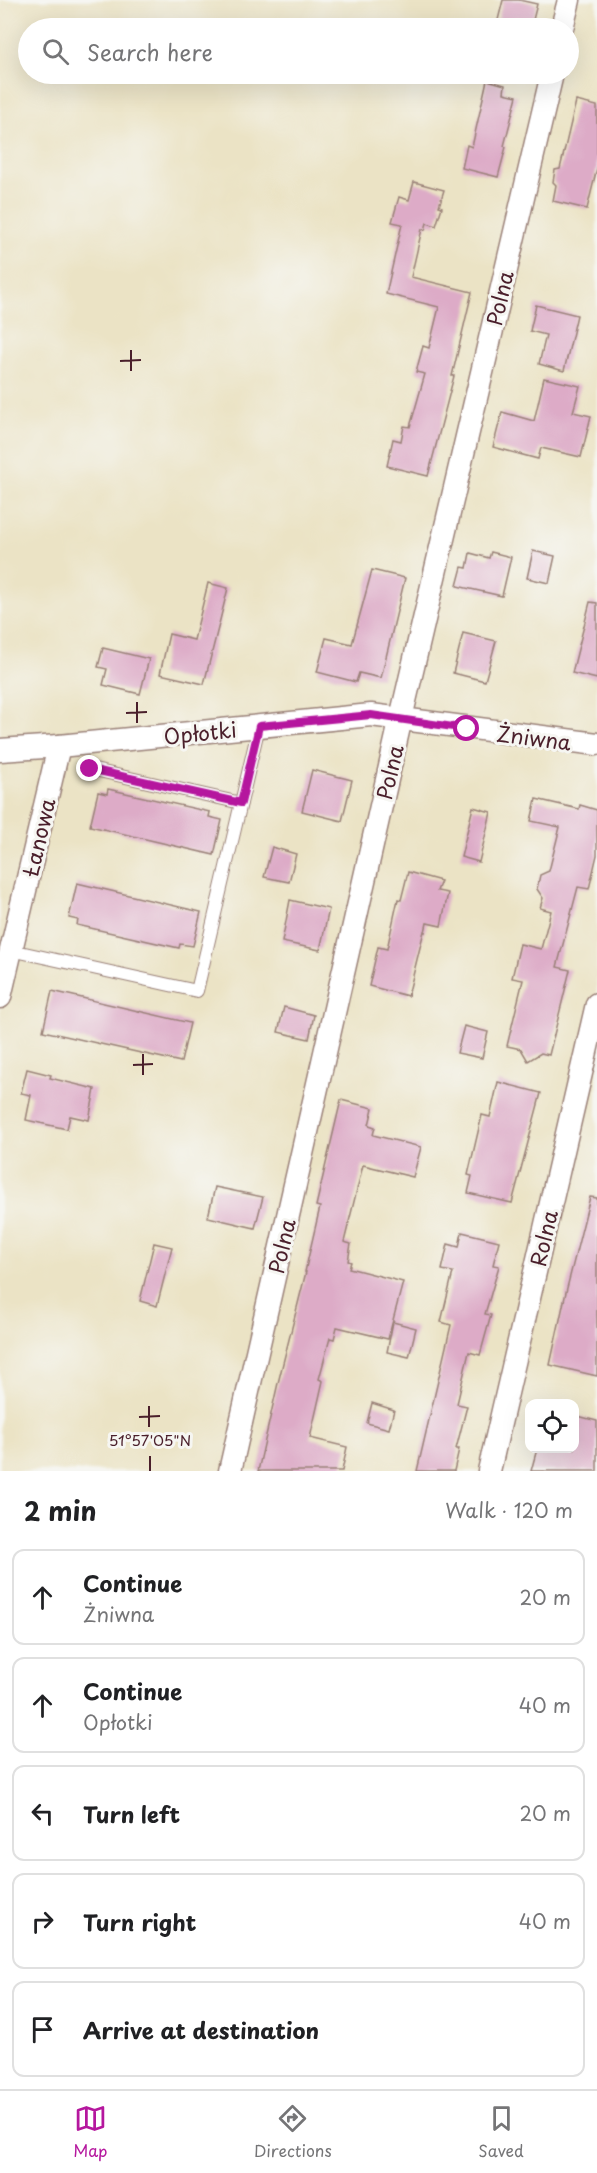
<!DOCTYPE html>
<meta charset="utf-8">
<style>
:root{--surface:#fff;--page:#f2f2f2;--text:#202124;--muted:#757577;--line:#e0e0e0;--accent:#b5179e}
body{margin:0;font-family:"Playpen Sans",sans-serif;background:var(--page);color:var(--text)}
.controls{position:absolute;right:18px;bottom:18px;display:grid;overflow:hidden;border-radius:12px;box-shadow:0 6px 24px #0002}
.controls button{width:54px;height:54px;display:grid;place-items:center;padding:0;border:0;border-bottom:2px solid var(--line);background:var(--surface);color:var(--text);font:30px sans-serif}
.stop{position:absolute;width:18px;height:18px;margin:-14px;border:4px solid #b5179e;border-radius:50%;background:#fff}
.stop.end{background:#b5179e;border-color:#fff;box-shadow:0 2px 6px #0008}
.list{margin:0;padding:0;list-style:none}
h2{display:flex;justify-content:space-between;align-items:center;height:78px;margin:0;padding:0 24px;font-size:26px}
h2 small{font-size:20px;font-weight:400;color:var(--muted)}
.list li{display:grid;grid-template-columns:39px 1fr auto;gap:18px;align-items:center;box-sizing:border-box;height:96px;margin:0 12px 12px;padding:0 12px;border:2px solid var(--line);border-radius:12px}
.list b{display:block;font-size:22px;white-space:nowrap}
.list p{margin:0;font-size:20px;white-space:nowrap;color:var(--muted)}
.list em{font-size:20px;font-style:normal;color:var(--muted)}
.icon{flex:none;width:33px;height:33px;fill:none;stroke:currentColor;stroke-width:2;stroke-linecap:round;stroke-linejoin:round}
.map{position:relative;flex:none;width:597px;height:1471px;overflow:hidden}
.search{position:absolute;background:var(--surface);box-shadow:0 6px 24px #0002;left:18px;right:18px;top:18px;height:66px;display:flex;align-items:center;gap:15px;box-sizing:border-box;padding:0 21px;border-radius:33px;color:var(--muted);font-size:22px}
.sheet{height:618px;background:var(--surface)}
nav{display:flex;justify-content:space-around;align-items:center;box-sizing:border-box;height:84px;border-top:2px solid var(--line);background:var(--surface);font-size:16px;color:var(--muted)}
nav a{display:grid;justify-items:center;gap:3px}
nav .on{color:var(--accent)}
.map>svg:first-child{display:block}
.building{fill:#ddabc7}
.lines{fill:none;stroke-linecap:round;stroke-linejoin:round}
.lane-casing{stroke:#9a8178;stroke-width:14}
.street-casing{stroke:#9a8178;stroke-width:25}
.lane{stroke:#fff;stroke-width:12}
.street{stroke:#fff;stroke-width:22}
.route{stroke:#b5179e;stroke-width:8}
.ticks{fill:none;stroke:#4a1f2b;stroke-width:2}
.labels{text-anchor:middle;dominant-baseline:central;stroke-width:6;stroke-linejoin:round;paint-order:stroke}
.street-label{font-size:21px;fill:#4a1f2b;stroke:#f6f6f2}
.ticks-label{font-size:15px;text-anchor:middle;fill:#4a1f2b;stroke:#f6f6f2;stroke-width:6;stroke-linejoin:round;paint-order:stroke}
</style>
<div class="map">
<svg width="597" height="1471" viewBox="0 0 597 1471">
<rect width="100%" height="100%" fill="#f6f6f2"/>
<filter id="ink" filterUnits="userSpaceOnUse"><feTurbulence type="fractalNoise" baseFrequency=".0167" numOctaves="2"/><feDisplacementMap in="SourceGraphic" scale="12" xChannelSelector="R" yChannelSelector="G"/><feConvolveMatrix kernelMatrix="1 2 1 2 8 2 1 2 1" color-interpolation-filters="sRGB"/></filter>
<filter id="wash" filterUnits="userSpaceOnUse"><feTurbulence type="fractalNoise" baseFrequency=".008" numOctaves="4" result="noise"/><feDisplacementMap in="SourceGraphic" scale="24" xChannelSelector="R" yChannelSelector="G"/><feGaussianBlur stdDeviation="1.35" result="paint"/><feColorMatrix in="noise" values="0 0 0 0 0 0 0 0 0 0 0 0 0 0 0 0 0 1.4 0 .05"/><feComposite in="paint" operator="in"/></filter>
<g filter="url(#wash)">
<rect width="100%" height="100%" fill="#ebe3c5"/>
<g id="blocks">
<g class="building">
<path d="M503 0H519L537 4 531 28H496Z"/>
<path d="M487 80 505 85 504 93 517 96 504 146 506 147 498 177 462 168 467 145 472 147Z"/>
<path d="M576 101 597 106V168L587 209 553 201 556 185 553 182 555 170 560 169Z"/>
<path d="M414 182 444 190 439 206 442 207 436 226 427 223 425 230 422 229 411 277 472 292 452 376H454L428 476 387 466 393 439 401 441 404 426 410 427 425 374 416 372 423 346 429 348 439 307 386 294 402 224 392 222 399 197 409 200Z"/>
<path d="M536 305 577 315 564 371 539 364 546 335 530 331Z"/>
<path d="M544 378 580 386 573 412 591 416 581 457 541 448 538 459 493 447 502 412 534 421Z"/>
<path d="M533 551 555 556 549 583 527 578Z"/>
<path d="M491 552 511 557 502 596 457 586 462 567 467 568 470 553 489 558Z"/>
<path d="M372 570 405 578 381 678 359 673 356 682 317 672 326 638 352 644Z"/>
<path d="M208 583 228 588 204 684 160 674 169 634 194 640Z"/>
<path d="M590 602 597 603V679L572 673Z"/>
<path d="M463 633 496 641 485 681 453 673Z"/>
<path d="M103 648 149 659 140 694 103 685 107 669 98 667Z"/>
<path d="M312 770 352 780 342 821 302 811Z"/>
<path d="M108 789 210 812 209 817 222 820 214 855 90 826 98 792 107 794Z"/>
<path d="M536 799 579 809 580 805 597 810V855L589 889 578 887 557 967 570 970 549 1055 541 1053 528 1061 521 1049 507 1046 523 980 512 978 520 944 541 949 551 911 540 908 543 898 537 889 540 875 549 871 560 827 531 821Z"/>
<path d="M473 807 491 812 479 862 461 857Z"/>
<path d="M272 847 296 854 289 882 264 877Z"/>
<path d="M408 872 441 881 437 891 448 893 441 926 427 923 425 932 424 931 408 996 369 986 378 947 387 949 398 899 401 900Z"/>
<path d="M77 883 201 912 193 946 180 944 179 948 77 925 78 920 69 918Z"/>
<path d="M290 900 329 909 320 950 282 942Z"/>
<path d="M52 991 190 1023 181 1062 43 1031Z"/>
<path d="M284 1007 314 1015 309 1039 278 1032Z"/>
<path d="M464 1026 488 1032 482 1058 457 1053Z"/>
<path d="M27 1069 51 1075 50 1078 95 1089 89 1120 70 1116 67 1129 26 1120 31 1095 21 1093Z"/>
<path d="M498 1082 541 1093 512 1203 468 1193 472 1176 468 1175 482 1115 490 1117Z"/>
<path d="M341 1100 373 1108 369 1125 375 1127 373 1135 421 1147 413 1177 363 1165 344 1242 351 1244 348 1261 351 1262 349 1268 403 1282 388 1339 337 1327 334 1339 330 1338 319 1379 323 1381 310 1438 347 1447 342 1471H258L278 1383 306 1272H305L320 1207 316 1206Z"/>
<path d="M215 1187 263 1197 255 1228 208 1217Z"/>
<path d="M590 1197 597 1198V1376L550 1365 566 1292Z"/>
<path d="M462 1232 499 1241 493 1265 499 1266 485 1314 491 1315 480 1355 469 1352 457 1404 467 1406 456 1449H459L454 1471H417L451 1325 441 1322 453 1272 442 1270 448 1244 459 1247Z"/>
<path d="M154 1243 172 1247 157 1306 140 1301Z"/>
<path d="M393 1322 416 1328 409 1357 387 1352Z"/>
<path d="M372 1403 394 1410 389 1429 367 1423Z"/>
<path d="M574 1415 597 1421V1471H531L537 1449H574Z"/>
</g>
</g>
</g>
<g filter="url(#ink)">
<use href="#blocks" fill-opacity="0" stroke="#9a8178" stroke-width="1.5"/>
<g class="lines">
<g class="lane-casing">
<g id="lane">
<path d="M90 769 241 803"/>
<path d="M11 950 197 991 259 726"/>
</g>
</g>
<g class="street-casing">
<g id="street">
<path d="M562 28 569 0"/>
<path d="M0 750 59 746 371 715 597 744"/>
<path d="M0 997 59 746"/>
<path d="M230 1471 401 718 552 74"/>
<path d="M489 1471 597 1004"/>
</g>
</g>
<use href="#lane" class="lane"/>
<use href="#street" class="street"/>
</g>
</g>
<g class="lines" filter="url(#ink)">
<path class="route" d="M90 769 241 803 259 726 371 715 467 729"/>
</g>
<path class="ticks" d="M131 350V371M120 361 141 360M137 702V723M126 713 147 712M143 1054V1075M133 1065 153 1064M149 1406V1427M139 1417 160 1416M150 1456V1471"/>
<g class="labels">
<g class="street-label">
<text transform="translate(499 298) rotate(-77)">Polna</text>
<text transform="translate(200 732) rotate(-6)">Opłotki</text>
<text transform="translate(534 737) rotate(7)">Żniwna</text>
<text transform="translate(389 772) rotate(-77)">Polna</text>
<text transform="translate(38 837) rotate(-77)">Łanowa</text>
<text transform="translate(543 1238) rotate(-77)">Rolna</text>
<text transform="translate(281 1246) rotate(-77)">Polna</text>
</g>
</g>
<g class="ticks-label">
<text x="150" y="1446">51°57'05"N</text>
</g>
</svg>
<div class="controls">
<button><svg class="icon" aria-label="locate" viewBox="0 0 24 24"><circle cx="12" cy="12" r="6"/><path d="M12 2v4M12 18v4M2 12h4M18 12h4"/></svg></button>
</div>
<div class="stop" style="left:467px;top:729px"></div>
<div class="stop end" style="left:90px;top:769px"></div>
<div class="search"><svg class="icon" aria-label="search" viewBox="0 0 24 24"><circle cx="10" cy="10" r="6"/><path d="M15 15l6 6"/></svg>Search here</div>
</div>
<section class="sheet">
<h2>2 min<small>Walk · 120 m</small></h2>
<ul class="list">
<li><svg class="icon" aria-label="ahead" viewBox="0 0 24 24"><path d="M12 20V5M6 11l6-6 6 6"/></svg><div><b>Continue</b><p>Żniwna</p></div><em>20 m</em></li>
<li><svg class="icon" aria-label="ahead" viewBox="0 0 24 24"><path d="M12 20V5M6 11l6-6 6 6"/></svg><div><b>Continue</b><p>Opłotki</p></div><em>40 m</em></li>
<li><svg class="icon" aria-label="left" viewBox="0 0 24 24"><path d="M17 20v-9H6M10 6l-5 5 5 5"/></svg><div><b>Turn left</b></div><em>20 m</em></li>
<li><svg class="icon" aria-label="right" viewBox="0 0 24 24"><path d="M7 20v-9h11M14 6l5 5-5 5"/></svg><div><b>Turn right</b></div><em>40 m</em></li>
<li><svg class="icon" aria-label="arrive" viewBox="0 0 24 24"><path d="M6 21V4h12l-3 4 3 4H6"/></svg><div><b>Arrive at destination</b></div></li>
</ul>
</section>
<nav>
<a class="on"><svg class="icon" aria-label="map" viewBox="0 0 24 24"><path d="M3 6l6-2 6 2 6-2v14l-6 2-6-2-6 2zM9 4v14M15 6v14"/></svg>Map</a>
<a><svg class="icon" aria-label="directions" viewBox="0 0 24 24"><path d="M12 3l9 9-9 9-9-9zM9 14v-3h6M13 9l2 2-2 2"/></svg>Directions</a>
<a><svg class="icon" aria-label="saved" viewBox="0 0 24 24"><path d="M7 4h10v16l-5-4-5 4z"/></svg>Saved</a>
</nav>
